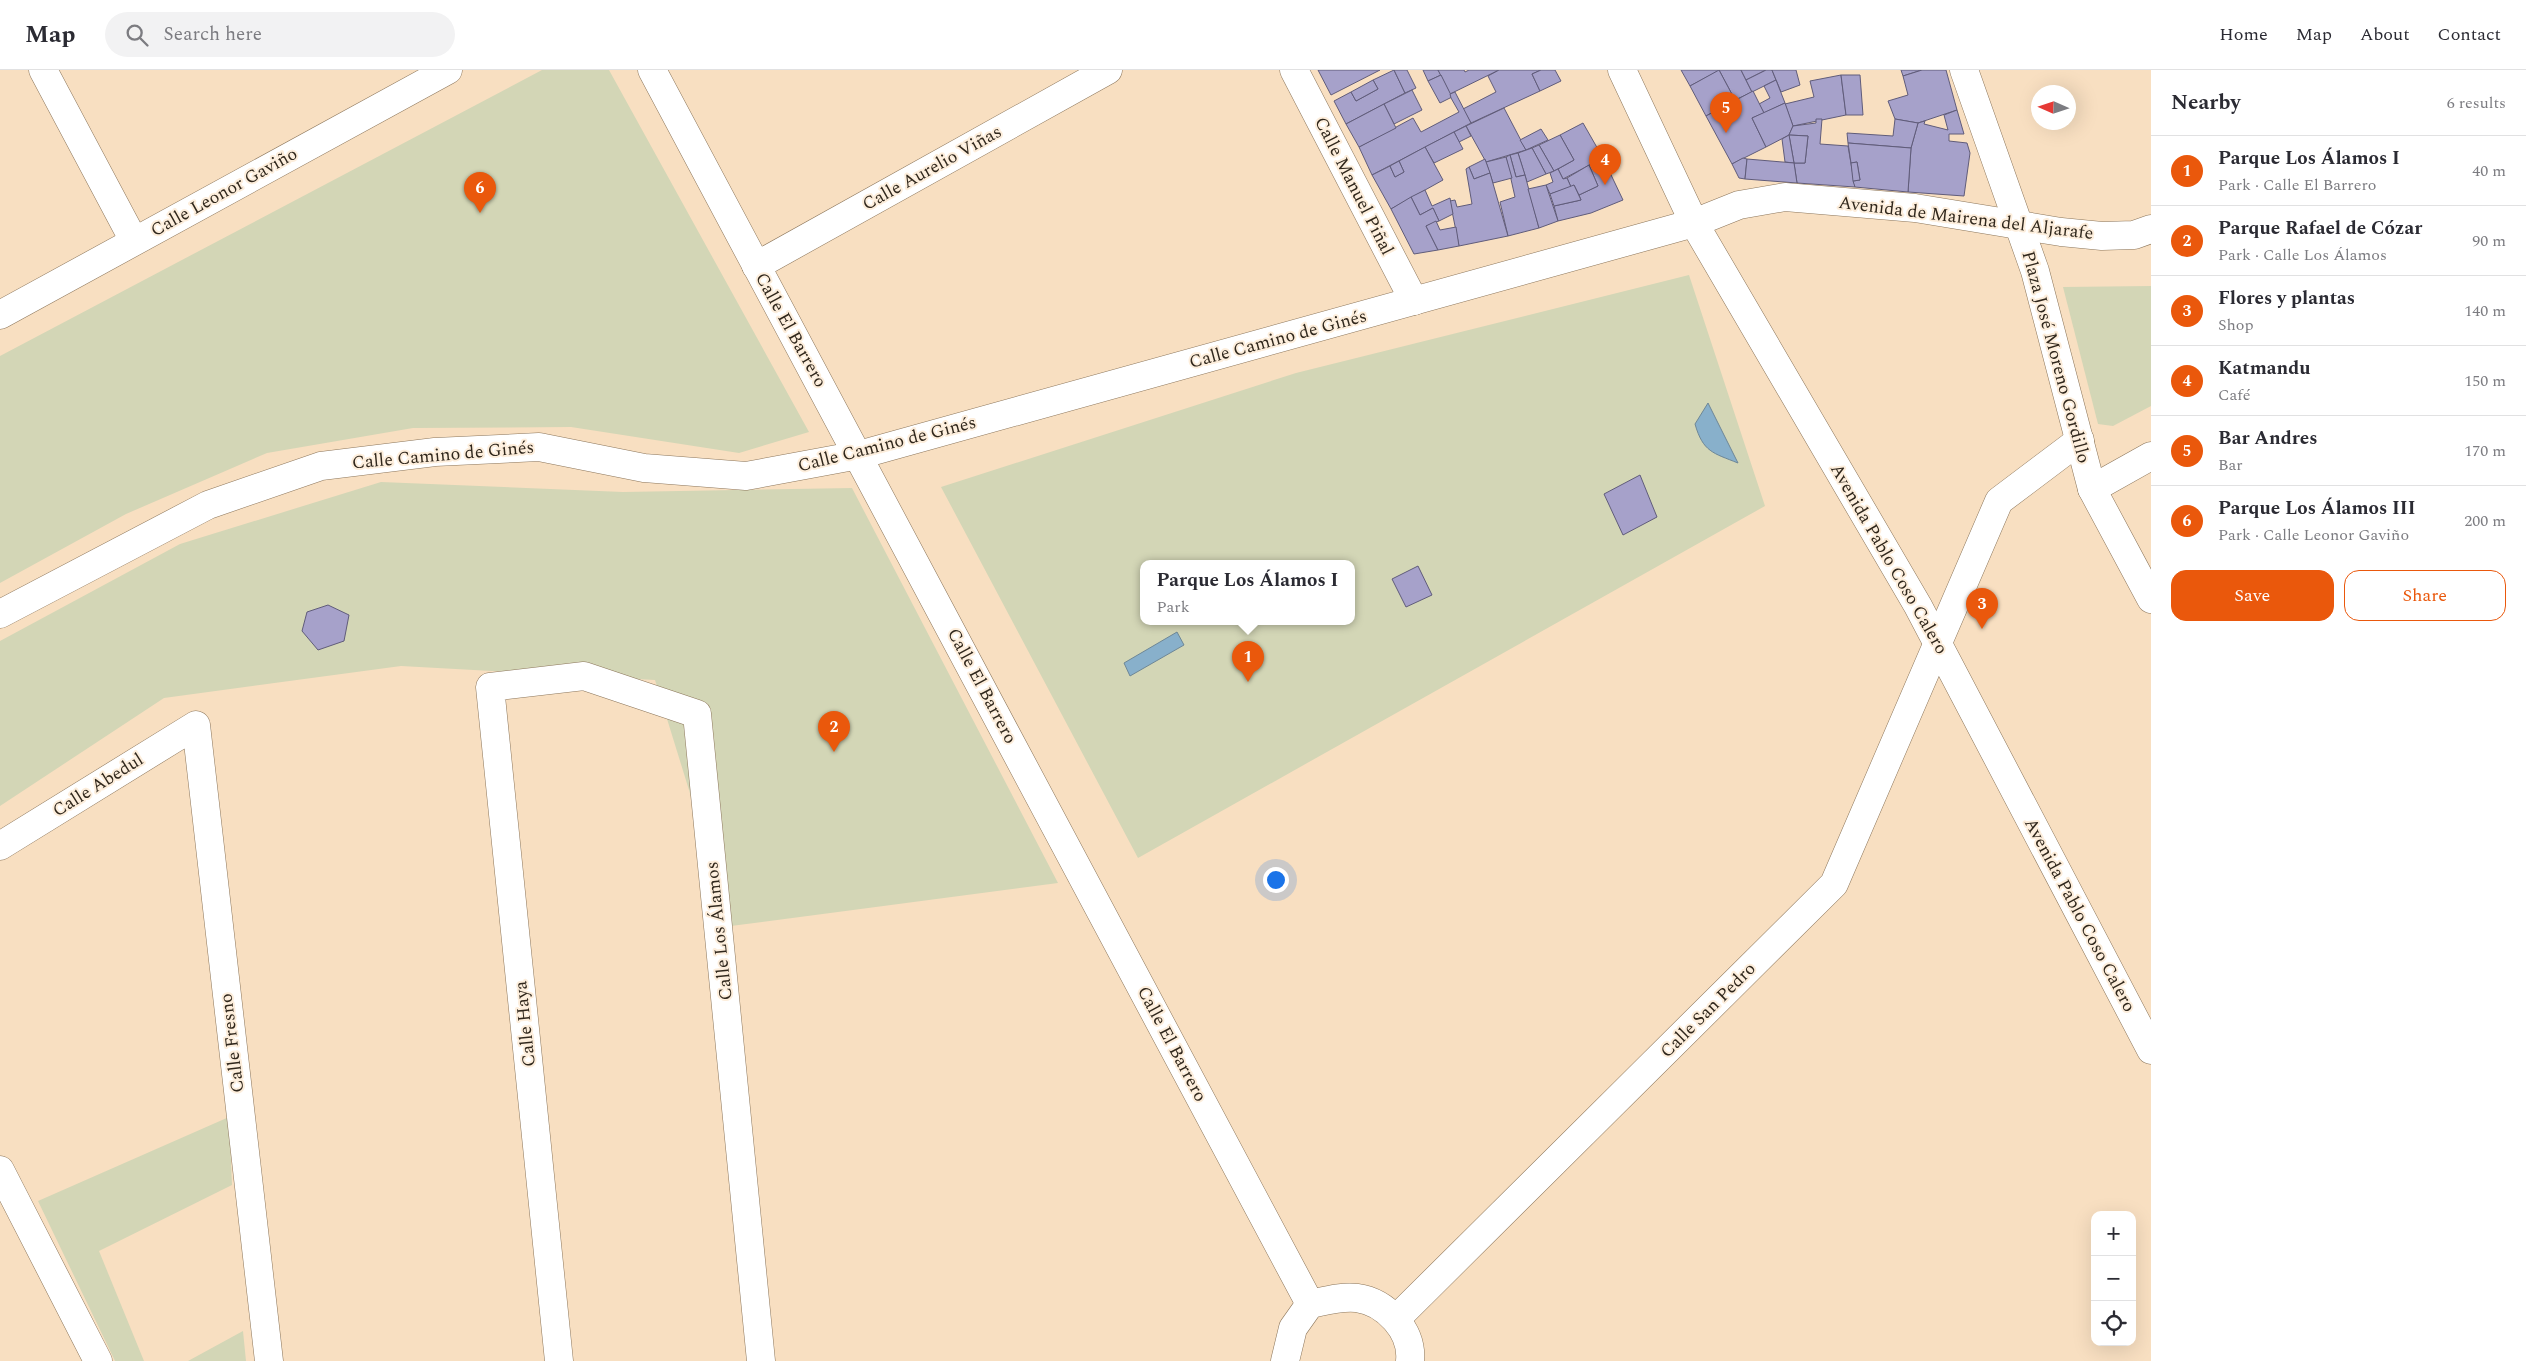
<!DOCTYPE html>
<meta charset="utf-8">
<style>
:root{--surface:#fff;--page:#f2f2f3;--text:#2b2b33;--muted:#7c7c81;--line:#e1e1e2;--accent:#ea580c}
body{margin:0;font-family:Spectral,serif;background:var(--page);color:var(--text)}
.controls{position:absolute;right:15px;bottom:15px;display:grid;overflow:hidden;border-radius:10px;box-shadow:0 5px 20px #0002}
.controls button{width:45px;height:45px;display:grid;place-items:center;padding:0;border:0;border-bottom:1px solid var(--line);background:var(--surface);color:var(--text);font:25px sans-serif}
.compass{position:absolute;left:2031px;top:15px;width:45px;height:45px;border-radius:50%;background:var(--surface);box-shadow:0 5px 20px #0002;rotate:273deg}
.you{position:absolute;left:1275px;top:809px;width:18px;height:18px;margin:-12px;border:4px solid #fff;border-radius:50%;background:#1a73e8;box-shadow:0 0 0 8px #1a73e833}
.badge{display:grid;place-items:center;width:32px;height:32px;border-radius:50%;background:var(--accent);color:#fff;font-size:16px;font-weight:700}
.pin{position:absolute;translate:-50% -41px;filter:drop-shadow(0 1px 2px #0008)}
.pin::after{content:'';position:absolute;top:26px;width:18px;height:15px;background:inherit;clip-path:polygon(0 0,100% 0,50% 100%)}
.popup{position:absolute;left:1140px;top:490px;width:215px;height:65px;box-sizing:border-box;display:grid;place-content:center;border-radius:10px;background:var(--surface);filter:drop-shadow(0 1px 4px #0005);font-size:16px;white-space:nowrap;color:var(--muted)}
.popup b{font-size:19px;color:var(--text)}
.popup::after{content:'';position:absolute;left:50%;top:100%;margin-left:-10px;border:10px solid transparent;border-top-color:var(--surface)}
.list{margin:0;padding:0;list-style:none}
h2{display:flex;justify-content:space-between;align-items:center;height:65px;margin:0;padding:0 20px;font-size:21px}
h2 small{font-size:16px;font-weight:400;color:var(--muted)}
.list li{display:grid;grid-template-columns:32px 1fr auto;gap:15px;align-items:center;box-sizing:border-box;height:70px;padding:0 20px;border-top:1px solid var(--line)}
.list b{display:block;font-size:19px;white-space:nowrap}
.list p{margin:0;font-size:16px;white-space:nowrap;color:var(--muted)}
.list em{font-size:16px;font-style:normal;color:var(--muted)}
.actions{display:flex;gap:10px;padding:15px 20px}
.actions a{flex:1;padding:11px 0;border:1px solid var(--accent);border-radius:15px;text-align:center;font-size:18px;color:var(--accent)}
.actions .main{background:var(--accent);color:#fff}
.icon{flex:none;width:28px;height:28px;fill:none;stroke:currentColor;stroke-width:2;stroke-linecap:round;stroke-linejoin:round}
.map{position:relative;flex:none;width:2151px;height:1291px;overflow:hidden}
header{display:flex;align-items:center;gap:30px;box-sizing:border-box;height:70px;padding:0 25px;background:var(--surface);border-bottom:1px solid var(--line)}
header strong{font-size:24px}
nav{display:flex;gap:28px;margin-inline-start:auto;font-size:18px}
.search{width:350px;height:45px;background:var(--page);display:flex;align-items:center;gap:12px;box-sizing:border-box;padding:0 18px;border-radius:28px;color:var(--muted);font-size:19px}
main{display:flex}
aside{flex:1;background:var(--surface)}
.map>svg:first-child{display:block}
.green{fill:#d3d6b6;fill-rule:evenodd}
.water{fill:#88b0cb;stroke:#6e8796}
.building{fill:#a6a1ca;stroke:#605c7a}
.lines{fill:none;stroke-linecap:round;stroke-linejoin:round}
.street-casing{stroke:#8c765b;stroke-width:29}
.secondary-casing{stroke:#8c765b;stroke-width:29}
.street{stroke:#fff;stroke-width:28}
.secondary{stroke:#fff;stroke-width:28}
.labels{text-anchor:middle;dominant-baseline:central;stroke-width:4;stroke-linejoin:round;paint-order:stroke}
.street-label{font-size:18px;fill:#30271c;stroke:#fdeedc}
</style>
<header>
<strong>Map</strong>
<div class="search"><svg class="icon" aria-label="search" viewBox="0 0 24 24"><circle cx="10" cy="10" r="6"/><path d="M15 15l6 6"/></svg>Search here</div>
<nav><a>Home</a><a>Map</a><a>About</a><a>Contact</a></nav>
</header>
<main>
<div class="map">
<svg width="2151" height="1291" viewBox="0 0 2151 1291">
<rect width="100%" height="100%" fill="#f8dfc1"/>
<g class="green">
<path d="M542 0H609L809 362 739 383 571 357 413 358 267 383 126 444 0 513V286Z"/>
<path d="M1689 205 1765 436 1138 788 941 417 1296 303ZM1144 493H1352V551H1144Z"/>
<path d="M2151 216V336L2113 356 2098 354 2063 217Z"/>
<path d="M381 412 623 422 852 418 1058 813 731 856 655 610 401 596 164 628 0 736V571L180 474Z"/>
<path d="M229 1047 232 1115 99 1181 144 1291H115L38 1131Z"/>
<path d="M243 1261 246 1291H188Z"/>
</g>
<g class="water">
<path d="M1708 333 1738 393C1713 383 1703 382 1695 354Z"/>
<path d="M1177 562 1184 575 1130 606 1124 593Z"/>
</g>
<g class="building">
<path d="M1318 0H1380L1331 25Z"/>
<path d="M1394 0 1405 23 1346 54 1334 31 1351 22 1356 31 1378 19 1373 10Z"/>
<path d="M1394 0H1407L1416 18 1405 23Z"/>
<path d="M1423 0H1438L1441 5 1428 11Z"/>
<path d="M1438 0H1464L1465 2 1469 0H1499L1450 24Z"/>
<path d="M1499 0H1541L1532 4 1540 21 1471 53 1463 39 1496 22 1488 6Z"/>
<path d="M1541 0H1555L1561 11 1540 21 1532 4Z"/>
<path d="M1681 0H1720L1690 16Z"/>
<path d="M1719 0H1741L1752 22 1735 30Z"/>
<path d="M1719 0 1735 30 1706 46 1690 16Z"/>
<path d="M1741 0H1766L1746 10Z"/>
<path d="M1766 0H1772L1776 10 1752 22 1746 10Z"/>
<path d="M1772 0H1796L1800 15 1781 22Z"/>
<path d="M1901 0H1922L1903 6Z"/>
<path d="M1922 0H1946L1957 40 1918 53 1895 49 1888 31 1908 25 1903 6Z"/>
<path d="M1441 5 1452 27 1440 33 1428 11Z"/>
<path d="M1841 5 1846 45 1793 56 1785 34 1814 27 1810 11Z"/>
<path d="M1841 5H1860L1863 45H1846Z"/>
<path d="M1373 10 1378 19 1356 31 1351 22Z"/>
<path d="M1776 10 1785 33 1764 43 1759 34 1770 28 1764 16Z"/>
<path d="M1412 20 1422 40 1394 54 1384 34Z"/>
<path d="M1753 21 1764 43 1752 48 1766 77 1732 94 1706 46Z"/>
<path d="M1455 22 1471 53 1372 105 1359 77 1413 48 1421 62 1459 42 1451 28 1450 24Z"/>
<path d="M1785 33 1793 56 1789 65 1766 77 1752 48Z"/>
<path d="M1384 34 1396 58 1359 77 1346 54Z"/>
<path d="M1504 38 1526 80 1486 92 1466 56Z"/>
<path d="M1957 40 1964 64H1949V71L1967 73 1970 83 1964 126 1908 122 1911 78 1918 53 1925 51 1924 54 1948 60 1944 45Z"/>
<path d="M1816 49H1822L1820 74 1848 76 1855 117 1797 113 1794 93H1805L1808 66 1789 65 1793 56 1816 53Z"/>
<path d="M1895 49 1918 53 1911 78 1848 73 1847 63 1893 66Z"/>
<path d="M1583 53 1603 88 1563 109 1558 99 1574 90 1560 65Z"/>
<path d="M1466 56 1471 66 1459 72 1454 62Z"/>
<path d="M1541 59 1548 70 1526 80 1520 70Z"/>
<path d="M1454 62 1463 79 1434 93 1425 77Z"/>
<path d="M1560 65 1574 90 1554 101 1539 75Z"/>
<path d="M1789 65 1808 66 1805 93H1794Z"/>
<path d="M1789 65 1794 93 1785 92 1782 69Z"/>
<path d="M1848 73 1911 78 1908 122 1855 117 1853 111 1860 110 1857 92 1851 93Z"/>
<path d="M1539 75 1554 101 1546 104 1532 78Z"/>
<path d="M1425 77 1443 110 1391 139 1372 105 1390 96 1395 107 1404 102 1399 91Z"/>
<path d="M1532 78 1546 104 1527 112 1518 83Z"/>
<path d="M1518 83 1525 105 1516 107 1510 85Z"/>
<path d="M1510 85 1516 107 1525 105 1539 158 1508 166 1500 132 1515 127 1506 87Z"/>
<path d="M1506 87 1512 108 1493 113 1486 92Z"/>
<path d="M1603 88 1623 130 1591 143 1558 151 1554 136 1581 130 1579 125 1598 116 1589 95Z"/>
<path d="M1743 88 1747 89 1745 109 1739 108 1732 94Z"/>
<path d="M1485 89 1490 103 1474 109 1469 97Z"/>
<path d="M1747 89 1794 93 1797 113 1745 109Z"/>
<path d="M1399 91 1404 102 1395 107 1390 96Z"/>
<path d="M1857 92 1860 110 1853 111 1851 93Z"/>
<path d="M1589 95 1598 116 1579 125 1574 115 1571 117 1567 108Z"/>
<path d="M1469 97 1474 109 1490 103 1508 166 1459 176 1450 131 1455 130 1457 137 1472 134 1466 99Z"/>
<path d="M1558 99 1563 109 1567 108 1571 117 1550 124 1546 115 1553 112 1550 103Z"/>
<path d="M1546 115 1558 151 1539 158 1528 119Z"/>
<path d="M1574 115 1581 130 1554 136 1550 124Z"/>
<path d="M1425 120 1432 136 1450 128 1453 144 1439 151 1433 138 1420 145 1411 127Z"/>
<path d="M1411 127 1420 145 1433 138 1439 151 1426 156 1438 180 1414 184 1391 139Z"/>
<path d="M1436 151 1440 160 1456 157 1459 176 1438 180 1426 156Z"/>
<path d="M1640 405 1657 447 1623 465 1604 424Z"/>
<path d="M1418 496 1432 525 1406 537 1392 509Z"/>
<path d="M328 535 349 545 344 571 318 580 302 561 307 542Z"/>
</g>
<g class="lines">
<g class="street-casing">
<g id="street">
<path d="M43 0 134 171"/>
<path d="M652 0 1310 1234"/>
<path d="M1294 0 1414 231"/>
<path d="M1964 0 2035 201 2092 419 2151 529"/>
<path d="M756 196 1108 0"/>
<path d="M0 245 448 0"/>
<path d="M2092 419 2151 386"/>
<path d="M0 776 196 655 269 1291"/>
<path d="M0 1100 98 1291"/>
<path d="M1396 1249 1834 814 1999 431 2080 370"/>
<path d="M559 1291 490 617 584 606 697 644 761 1291"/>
<path d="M1285 1291 1293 1258 1310 1234C1325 1231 1341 1226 1357 1228 1386 1232 1413 1261 1410 1291"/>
</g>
</g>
<g class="secondary-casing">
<g id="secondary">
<path d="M1622 0 1694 153 1918 536 2151 980"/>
<path d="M0 544 208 435 321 396 435 382 539 377 644 398 746 406 859 385 1694 153 1739 135 1785 127 1915 138 2061 162 2102 166 2134 165 2151 159"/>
</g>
</g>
<use href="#street" class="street"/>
<use href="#secondary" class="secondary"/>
</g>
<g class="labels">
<g class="street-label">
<text transform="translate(932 98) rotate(-29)">Calle Aurelio Viñas</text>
<text transform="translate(1354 116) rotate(63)">Calle Manuel Piñal</text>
<text transform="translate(224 122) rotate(-29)">Calle Leonor Gaviño</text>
<text transform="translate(1966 148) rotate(7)">Avenida de Mairena del Aljarafe</text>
<text transform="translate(791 260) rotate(61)">Calle El Barrero</text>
<text transform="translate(1278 269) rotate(-15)">Calle Camino de Ginés</text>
<text transform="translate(2056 287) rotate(75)">Plaza José Moreno Gordillo</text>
<text transform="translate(887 374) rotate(-14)">Calle Camino de Ginés</text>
<text transform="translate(443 385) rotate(-5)">Calle Camino de Ginés</text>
<text transform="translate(1889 489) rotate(60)">Avenida Pablo Coso Calero</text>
<text transform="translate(982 616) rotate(62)">Calle El Barrero</text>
<text transform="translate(98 715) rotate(-32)">Calle Abedul</text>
<text transform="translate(2080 845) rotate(62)">Avenida Pablo Coso Calero</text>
<text transform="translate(719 861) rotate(-96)">Calle Los Álamos</text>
<text transform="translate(1708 940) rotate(-45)">Calle San Pedro</text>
<text transform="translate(525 954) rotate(-96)">Calle Haya</text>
<text transform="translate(232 973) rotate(-97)">Calle Fresno</text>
<text transform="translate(1172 974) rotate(62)">Calle El Barrero</text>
</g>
</g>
</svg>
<div class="controls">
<button>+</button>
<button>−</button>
<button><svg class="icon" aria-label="locate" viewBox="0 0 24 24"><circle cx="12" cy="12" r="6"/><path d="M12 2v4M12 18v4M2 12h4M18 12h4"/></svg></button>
</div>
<svg class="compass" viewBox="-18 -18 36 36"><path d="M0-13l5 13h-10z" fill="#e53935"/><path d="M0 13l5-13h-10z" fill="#7c7c81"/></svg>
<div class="you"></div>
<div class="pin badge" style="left:1248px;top:612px">1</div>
<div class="popup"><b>Parque Los Álamos I</b>Park</div>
<div class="pin badge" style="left:834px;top:682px">2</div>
<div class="pin badge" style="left:1982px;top:559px">3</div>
<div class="pin badge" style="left:1605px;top:115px">4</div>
<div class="pin badge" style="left:1726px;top:63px">5</div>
<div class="pin badge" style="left:480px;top:143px">6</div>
</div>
<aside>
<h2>Nearby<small>6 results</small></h2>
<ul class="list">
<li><span class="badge">1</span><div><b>Parque Los Álamos I</b><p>Park · Calle El Barrero</p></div><em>40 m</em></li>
<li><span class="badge">2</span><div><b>Parque Rafael de Cózar</b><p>Park · Calle Los Álamos</p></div><em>90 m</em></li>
<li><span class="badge">3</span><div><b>Flores y plantas</b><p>Shop</p></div><em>140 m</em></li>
<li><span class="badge">4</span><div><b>Katmandu</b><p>Café</p></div><em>150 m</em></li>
<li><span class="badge">5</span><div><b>Bar Andres</b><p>Bar</p></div><em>170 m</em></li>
<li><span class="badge">6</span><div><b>Parque Los Álamos III</b><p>Park · Calle Leonor Gaviño</p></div><em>200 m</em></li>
</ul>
<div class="actions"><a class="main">Save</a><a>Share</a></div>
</aside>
</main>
